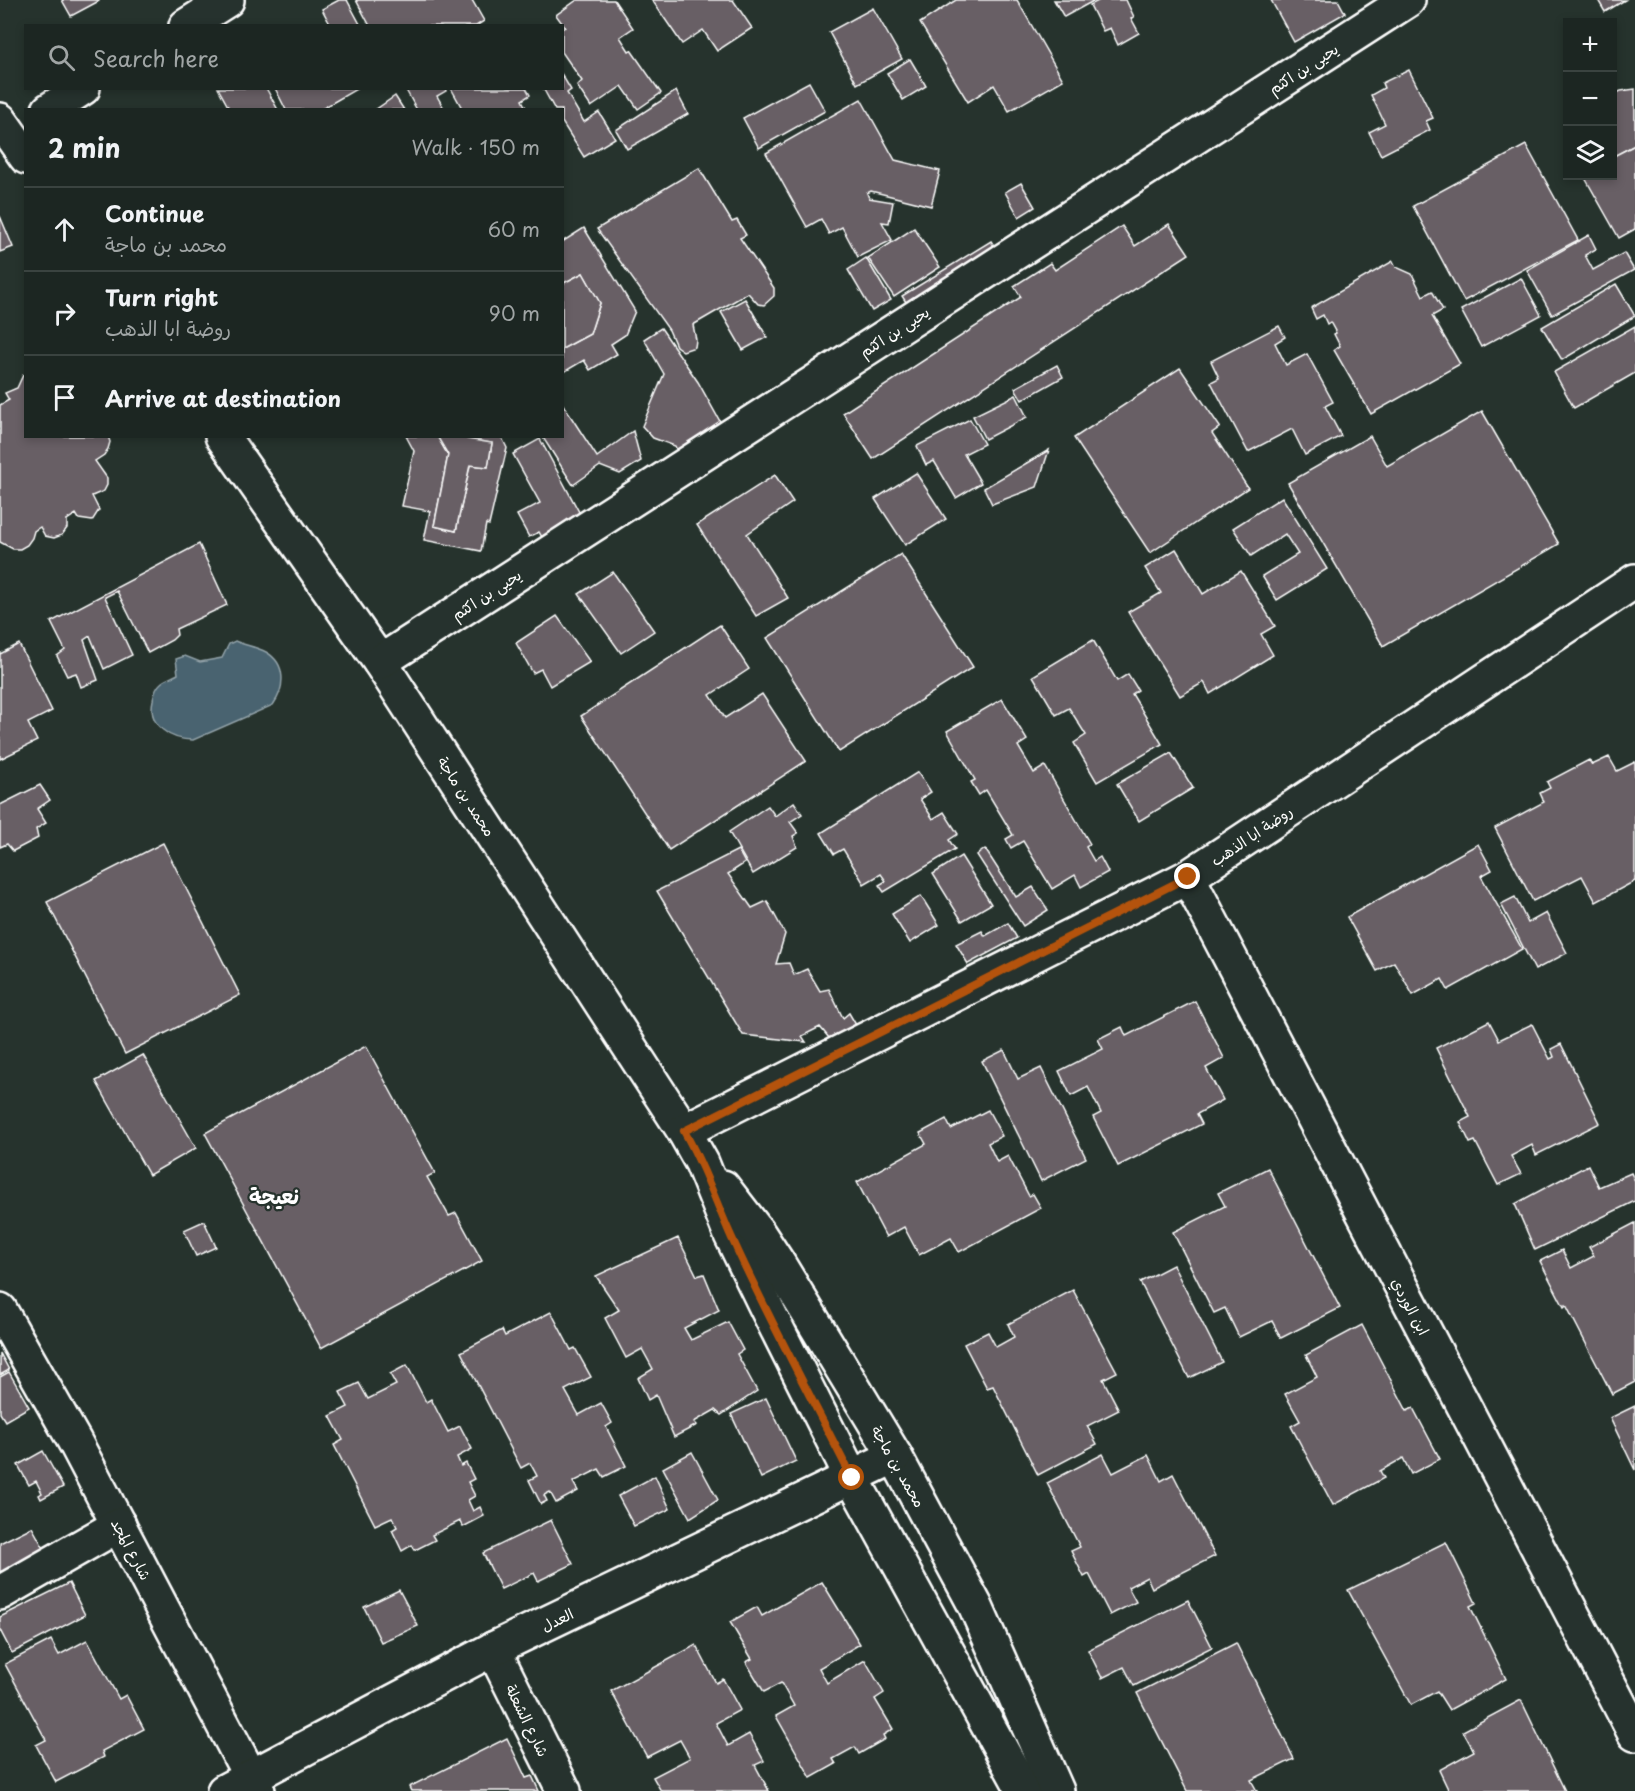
<!DOCTYPE html>
<meta charset="utf-8">
<style>
:root{--surface:#1c2622;--page:#252e2a;--text:#f1f3f6;--muted:#a0a5a5;--line:#3a4340}
body{margin:0;font-family:"Playpen Sans","Playpen Sans Arabic",sans-serif;background:var(--page);color:var(--text)}
.controls{position:absolute;right:18px;top:18px;display:grid;overflow:hidden;border-radius:0px;box-shadow:0 3px 9px #0003}
.controls button{width:54px;height:54px;display:grid;place-items:center;padding:0;border:0;border-bottom:2px solid var(--line);background:var(--surface);color:var(--text);font:30px sans-serif}
.stop{position:absolute;width:18px;height:18px;margin:-14px;border:4px solid #b45309;border-radius:50%;background:#fff}
.stop.end{background:#b45309;border-color:#fff;box-shadow:0 2px 6px #0008}
.list{margin:0;padding:0;list-style:none}
h2{display:flex;justify-content:space-between;align-items:center;height:78px;margin:0;padding:0 24px;font-size:26px}
h2 small{font-size:20px;font-weight:400;color:var(--muted)}
.list li{display:grid;grid-template-columns:39px 1fr auto;gap:18px;align-items:center;box-sizing:border-box;height:84px;padding:0 24px;border-top:2px solid var(--line)}
.list b{display:block;font-size:22px;white-space:nowrap}
.list p{margin:0;font-size:20px;white-space:nowrap;color:var(--muted)}
.list em{font-size:20px;font-style:normal;color:var(--muted)}
.icon{flex:none;width:33px;height:33px;fill:none;stroke:currentColor;stroke-width:2;stroke-linecap:round;stroke-linejoin:round}
.map{position:relative;flex:none;width:1635px;height:1791px;overflow:hidden}
.search{position:absolute;background:var(--surface);box-shadow:0 3px 9px #0003;left:24px;top:24px;width:540px;height:66px;display:flex;align-items:center;gap:15px;box-sizing:border-box;padding:0 21px;border-radius:0px;color:var(--muted);font-size:22px}
.panel{position:absolute;background:var(--surface);box-shadow:0 3px 9px #0003;left:24px;top:108px;width:540px;height:330px;border-radius:0px}
.map>svg:first-child{display:block}
.water{fill:#4a646f;stroke:#92a2a9;stroke-width:1.5}
.building{fill:#685f65;stroke:#fff;stroke-width:1.5}
.lines{fill:none;stroke-linecap:round;stroke-linejoin:round}
.street-casing{stroke:#fff;stroke-width:38}
.street{stroke:#26332d;stroke-width:33}
.route{stroke:#b45309;stroke-width:8}
.labels{text-anchor:middle;dominant-baseline:central;stroke-width:4.5;stroke-linejoin:round;paint-order:stroke}
.street-label{font-size:15px;fill:#fff;stroke:#26332d}
.district-label{font-size:21px;font-weight:bold;fill:#fff;stroke:#26332d}
</style>
<div class="map">
<svg width="1635" height="1791" viewBox="0 0 1635 1791">
<rect width="100%" height="100%" fill="#26332d"/>
<filter id="ink" filterUnits="userSpaceOnUse"><feTurbulence type="fractalNoise" baseFrequency=".0167" numOctaves="2"/><feDisplacementMap in="SourceGraphic" scale="12" xChannelSelector="R" yChannelSelector="G"/><feConvolveMatrix kernelMatrix="1 2 1 2 8 2 1 2 1" color-interpolation-filters="sRGB"/></filter>
<g filter="url(#ink)">
<path class="water" d="M235 641C244 645 257 647 266 652 287 664 285 688 273 705L193 740C171 740 147 726 153 700 154 695 156 687 161 683 165 679 173 677 178 674L176 659 185 656 200 662 222 658 229 644Z"/>
<g class="building">
<path d="M62 0H99V1L71 16Z"/>
<path d="M339 0H347L361 26H331L322 9Z"/>
<path d="M356 0H472L484 21 476 26H370Z"/>
<path d="M577 0H614L633 28 620 37 629 51 631 50 661 93 638 109 622 86 591 107 577 86 582 81 562 52V29L565 27 556 15Z"/>
<path d="M652 0H733L752 28 717 51 703 30 682 44Z"/>
<path d="M956 0H1017L1063 80 1009 111 994 85 968 102 920 23Z"/>
<path d="M1054 0H1095L1064 17Z"/>
<path d="M1100 0H1126L1134 17 1131 18 1139 33 1118 45 1110 28 1103 31 1090 5Z"/>
<path d="M1271 0H1338L1345 13 1294 42Z"/>
<path d="M1598 0H1625L1605 12Z"/>
<path d="M873 8 902 59 857 84 829 32Z"/>
<path d="M910 59 926 86 903 100 887 73Z"/>
<path d="M1409 70 1433 118 1426 121 1430 130 1381 155 1369 132 1385 124 1371 95 1384 88 1382 83Z"/>
<path d="M562 75 571 90 567 93 584 122 599 112 615 138 584 157 562 122V110H555L543 88H562Z"/>
<path d="M809 82 825 111 759 148 743 118Z"/>
<path d="M218 88H266L278 110H230Z"/>
<path d="M275 88H358L320 110H286Z"/>
<path d="M408 88H445L446 91 437 96 445 110H417L406 90Z"/>
<path d="M451 88H526L530 95 522 100 527 110H463Z"/>
<path d="M1635 89V145L1612 157V95L1621 91Z"/>
<path d="M676 91 688 114 627 149 616 130Z"/>
<path d="M395 96 404 110H375Z"/>
<path d="M861 99 895 160 940 171 931 206 871 191 867 193 869 198 893 202 889 223 882 222 892 240 858 257 842 227 829 234 821 219 807 227 766 153Z"/>
<path d="M1526 145 1578 240 1464 301 1413 206Z"/>
<path d="M1635 145V229L1619 238 1584 176H1612V157Z"/>
<path d="M699 168 732 222 737 220 746 235 740 238 774 288V296L764 305 758 304 748 293 693 325 696 340 695 347 683 351 676 346 669 330 597 229Z"/>
<path d="M1021 183 1035 207 1019 217 1005 192Z"/>
<path d="M0 216 13 247 0 252Z"/>
<path d="M1169 224 1189 254 873 459 843 413 1021 297 1014 286 1050 263 1055 270 1122 226 1135 246Z"/>
<path d="M584 228 635 311 625 335 611 344 617 354 590 370 584 360 564 372 562 369V349L590 334 600 303 583 273 562 284V242Z"/>
<path d="M914 228 940 267 894 297 868 258Z"/>
<path d="M1589 235 1596 249 1585 255 1593 270 1624 253 1634 270 1552 315 1527 270Z"/>
<path d="M991 241 1001 257 913 313 902 296Z"/>
<path d="M866 258 891 300 872 311 848 270Z"/>
<path d="M1393 261 1396 267 1412 274 1423 296 1432 291 1443 310 1432 316 1460 364 1371 414 1334 350 1340 346 1334 334 1336 333 1330 322 1327 324 1323 315 1316 319 1311 308Z"/>
<path d="M583 273 600 303 590 334 562 349V284Z"/>
<path d="M1521 278 1541 315 1481 347 1461 310Z"/>
<path d="M1616 284 1635 316 1562 360 1542 327Z"/>
<path d="M745 299 767 337 743 350 721 312Z"/>
<path d="M1279 326 1285 337 1275 343 1286 365 1307 354 1333 402 1325 406 1341 436 1305 455 1292 429 1248 452 1211 382 1219 378 1211 361Z"/>
<path d="M1635 326V373L1574 408 1554 372Z"/>
<path d="M661 328 698 382 727 434 681 459 675 446 653 438 642 426 664 374 644 339Z"/>
<path d="M1057 365 1063 377 1022 400 1015 388Z"/>
<path d="M1180 368 1220 427 1212 433 1248 488 1150 553 1074 438Z"/>
<path d="M23 375H26V436H108L110 442 108 449 104 455 95 461 107 478V485L104 491 92 496 99 510 92 521 79 519 76 514 67 520V528L62 535 54 538 45 536 40 527 34 531 32 538 27 545 20 549H13L0 542V405L9 400 5 393 17 388Z"/>
<path d="M1016 395 1027 417 985 439 973 416Z"/>
<path d="M562 403 597 457 633 431 641 461 620 474 600 466 573 485 542 436H562Z"/>
<path d="M1482 411 1559 544 1383 646 1288 483 1370 436 1387 466Z"/>
<path d="M970 419 984 444 964 454 981 483 956 498 934 461 926 465 917 446Z"/>
<path d="M406 436H437L448 455 434 526 456 531 470 465 488 467 492 443 467 439 466 436H501L507 448 489 525 486 524 481 551 424 540 430 511 402 506 414 451Z"/>
<path d="M437 436H466L467 439 492 443 488 467 470 465 456 531 434 526 448 455Z"/>
<path d="M540 439 586 525 547 546 539 532 529 537 517 515 540 503 513 454Z"/>
<path d="M1049 450 1037 487 992 504 984 488Z"/>
<path d="M916 473 946 519 905 545 875 499Z"/>
<path d="M775 475 793 502 747 534 788 598 756 616 697 525Z"/>
<path d="M1282 497 1327 569 1277 600 1262 576 1298 554 1285 534 1251 556 1233 528Z"/>
<path d="M199 544 227 605 176 629 177 635 172 640 148 653 117 591 105 597 132 655 104 669 90 636 84 640 98 680 81 687 76 673 67 676 57 656 65 650 51 622Z"/>
<path d="M1176 549 1203 594 1241 571 1275 626 1261 634 1273 655 1210 694 1204 682 1180 696 1128 612 1161 593 1145 568Z"/>
<path d="M901 554 973 667 839 752 767 638Z"/>
<path d="M613 572 654 631 621 653 579 594Z"/>
<path d="M557 616 590 662 550 686 541 669 533 673 516 643Z"/>
<path d="M720 625 749 669 710 695 725 718 762 694 806 761 669 850 581 716Z"/>
<path d="M1093 640 1117 681 1128 674 1138 690 1132 694 1162 744 1097 782 1074 743 1086 735 1069 708 1056 715 1033 676Z"/>
<path d="M19 644 52 711 28 723 37 741 0 759V654Z"/>
<path d="M1002 699 1027 740 1018 746 1034 773 1045 766 1090 844 1086 847 1094 861 1100 857 1108 872 1081 887 1075 875 1052 889 1023 841 1011 848 1006 839 1013 835 986 790 979 795 971 782 975 780 947 731Z"/>
<path d="M1171 753 1193 788 1139 821 1117 784Z"/>
<path d="M1609 757 1617 771 1635 762V881L1596 902 1582 876 1533 901 1495 828 1544 802 1540 793 1550 788 1547 782 1589 760 1592 765Z"/>
<path d="M918 772 931 792 920 799 933 819 944 812 958 834 949 840 955 849 884 892 879 885 886 881 881 874 864 884 843 849 834 854 821 833Z"/>
<path d="M40 785 50 800 37 809 46 823 36 829 38 838 13 851 7 844 0 847V805Z"/>
<path d="M794 802 802 814 790 822 798 833 793 836 797 847 753 874 729 832 768 806 775 816Z"/>
<path d="M163 843 240 995 125 1054 47 902Z"/>
<path d="M1478 844 1492 870 1481 876 1522 949 1448 990 1442 979 1413 995 1394 962 1377 971 1347 917Z"/>
<path d="M985 849 1016 897 1033 887 1048 910 1023 926 977 855Z"/>
<path d="M738 850 745 863 728 874 752 908 767 901 785 934 776 964 789 963 794 975 807 969 820 991 829 989 843 1018 849 1013 859 1030 834 1044 820 1027 802 1036 806 1042 743 1035 657 891Z"/>
<path d="M961 856 991 904 962 921 933 874Z"/>
<path d="M921 896 939 925 910 943 892 914Z"/>
<path d="M1515 897 1528 923 1546 913 1567 953 1535 970 1501 904Z"/>
<path d="M1008 923 1017 938 968 964 956 944 982 931 985 936Z"/>
<path d="M1195 1001 1224 1058 1206 1068 1223 1100 1197 1114 1202 1124 1118 1166 1093 1117 1101 1113 1088 1087 1071 1096 1059 1071 1103 1049 1098 1039 1122 1027 1126 1036Z"/>
<path d="M1489 1021 1499 1040 1532 1024 1550 1059 1554 1057 1551 1049 1561 1044 1600 1123 1536 1155 1532 1145 1511 1156 1521 1174 1498 1185 1475 1141 1470 1143 1460 1122 1470 1117 1436 1048Z"/>
<path d="M366 1046 435 1173 427 1177 449 1216 456 1213 482 1261 321 1348 205 1133Z"/>
<path d="M1004 1050 1018 1079 1041 1068 1086 1158 1041 1181 982 1061Z"/>
<path d="M143 1055 196 1148 149 1175 96 1081Z"/>
<path d="M988 1110 1002 1136 988 1143 997 1162 1008 1156 1029 1196 1033 1194 1041 1208 959 1252 951 1238 919 1255 904 1227 886 1237 857 1182 926 1144 920 1133 946 1119 951 1129Z"/>
<path d="M1588 1165 1599 1187 1631 1173 1635 1181V1201L1535 1250 1515 1204Z"/>
<path d="M1268 1168 1340 1308 1281 1338 1272 1321 1239 1337 1225 1308 1214 1313 1173 1232 1225 1206 1218 1193Z"/>
<path d="M204 1221 216 1247 196 1256 184 1230Z"/>
<path d="M1635 1223V1382L1612 1394 1566 1305 1564 1307 1540 1261 1562 1250 1571 1268 1594 1256 1589 1247Z"/>
<path d="M678 1238 697 1276 704 1274 719 1310 684 1328 691 1340 728 1322 743 1350 737 1354 757 1391 721 1415 715 1410 694 1422 697 1425 674 1437 656 1395 648 1400 638 1378 653 1369 642 1349 626 1358 605 1318 619 1310 596 1276Z"/>
<path d="M1173 1265 1222 1362 1189 1378 1140 1282Z"/>
<path d="M1073 1290 1117 1372 1103 1379 1119 1410 1087 1426 1097 1444 1038 1475 993 1386 987 1388 964 1344 988 1332 996 1347 1014 1337 1008 1324Z"/>
<path d="M551 1312 571 1350 575 1348 591 1377 565 1390 579 1415 601 1403 612 1423 606 1427 626 1466 604 1477 599 1469 573 1482 578 1491 556 1503 550 1492 544 1495 547 1501 541 1504 529 1480 537 1476 530 1463 521 1468 461 1352 502 1330 505 1336Z"/>
<path d="M1362 1325 1407 1411 1413 1408 1440 1459 1411 1474 1403 1458 1380 1471 1384 1478 1333 1505 1291 1426 1300 1421 1285 1394 1317 1377 1306 1355Z"/>
<path d="M0 1353 9 1370 0 1375Z"/>
<path d="M407 1365 426 1402 431 1399 448 1432 460 1426 472 1449 457 1457 461 1466 466 1463 474 1479 468 1482 475 1496 468 1500 473 1511 480 1507 484 1516 463 1527 460 1521 432 1535 435 1540 415 1550 412 1545 402 1551 392 1530 397 1527 392 1517 375 1525 334 1445 343 1440 330 1416 348 1407 340 1392 359 1383 368 1399 396 1385 390 1374Z"/>
<path d="M9 1372 29 1407 5 1421 0 1413V1377Z"/>
<path d="M766 1398 796 1461 761 1478 731 1414Z"/>
<path d="M1635 1406V1470L1610 1418Z"/>
<path d="M43 1451 63 1487 41 1499 39 1495 42 1493 36 1481 29 1485 18 1465Z"/>
<path d="M692 1452 718 1500 690 1518 663 1468Z"/>
<path d="M1103 1454 1113 1473 1148 1455 1161 1481 1173 1474 1215 1556 1152 1588 1147 1577 1128 1587 1136 1602 1110 1615 1089 1574 1084 1577 1071 1551 1080 1547 1047 1483Z"/>
<path d="M655 1476 670 1509 634 1526 618 1496Z"/>
<path d="M551 1520 573 1564 538 1581 534 1573 501 1589 483 1553Z"/>
<path d="M32 1527 47 1554 0 1578V1543Z"/>
<path d="M1446 1542 1476 1603 1470 1606 1506 1679 1449 1710 1437 1691 1411 1705 1348 1590Z"/>
<path d="M822 1582 860 1644 819 1668 827 1683 865 1660 884 1693 875 1699 893 1729 883 1735 885 1739 859 1754 855 1747 833 1759 836 1764 811 1778 776 1716 794 1706 781 1683 764 1692 746 1662 752 1659 730 1622 757 1607 762 1616Z"/>
<path d="M69 1583 85 1615 12 1653 0 1630V1617Z"/>
<path d="M399 1590 418 1626 381 1642 364 1607Z"/>
<path d="M1188 1600 1212 1647 1134 1686 1124 1667 1102 1678 1088 1650Z"/>
<path d="M51 1640 59 1655 87 1640 119 1699 126 1695 144 1729 102 1751 104 1757 56 1782 36 1745 46 1740 5 1664Z"/>
<path d="M1236 1643 1294 1759 1251 1780 1257 1791H1187L1137 1693Z"/>
<path d="M696 1645 716 1683 723 1679 740 1710 716 1723 728 1746 749 1734 764 1761 755 1765 769 1791H661L653 1777 690 1758 680 1740 647 1757 611 1691Z"/>
<path d="M1521 1700 1565 1791H1449L1439 1770 1474 1751 1463 1731Z"/>
<path d="M507 1738 526 1778 532 1776 539 1791H411L409 1787Z"/>
</g>
<g class="lines">
<g class="street-casing">
<g id="street">
<path d="M186 26 227 0"/>
<path d="M49 110 83 88"/>
<path d="M0 120 26 157"/>
<path d="M222 436 380 662 684 1131 702 1163 731 1235 768 1311 852 1478 1024 1791"/>
<path d="M380 662 1408 0"/>
<path d="M1188 877 1635 1734"/>
<path d="M684 1131 1188 877 1635 581"/>
<path d="M723 1187 757 1231 778 1263 895 1456 975 1605 1057 1791"/>
<path d="M0 1310 75 1442 258 1791"/>
<path d="M0 1593 119 1525"/>
<path d="M493 1649 564 1791"/>
<path d="M224 1791 493 1649 895 1456"/>
</g>
</g>
<use href="#street" class="street"/>
</g>
</g>
<g class="lines" filter="url(#ink)">
<path class="route" d="M852 1478C811 1397 768 1318 731 1236 715 1200 704 1166 684 1131L1188 877"/>
</g>
<g class="labels">
<g class="street-label">
<text transform="translate(1303 68) rotate(-33)">يحيى بن اكثم</text>
<text transform="translate(894 331) rotate(-33)">يحيى بن اكثم</text>
<text transform="translate(486 594) rotate(-33)">يحيى بن اكثم</text>
<text transform="translate(467 796) rotate(57)">محمد بن ماجة</text>
<text transform="translate(1251 835) rotate(-34)">روضة ابا الذهب</text>
<text transform="translate(1411 1306) rotate(62)">ابن الوردي</text>
<text transform="translate(899 1466) rotate(60)">محمد بن ماجة</text>
<text transform="translate(132 1549) rotate(62)">شارع المجد</text>
<text transform="translate(557 1619) rotate(-26)">العدل</text>
<text transform="translate(528 1720) rotate(64)">شارع الشعلة</text>
</g>
<g class="district-label">
<text x="274" y="1195">نعيجة</text>
</g>
</g>
</svg>
<div class="controls">
<button>+</button>
<button>−</button>
<button><svg class="icon" aria-label="layers" viewBox="0 0 24 24"><path d="M12 4l9 5-9 5-9-5zM3 14l9 5 9-5"/></svg></button>
</div>
<div class="stop" style="left:852px;top:1478px"></div>
<div class="stop end" style="left:1188px;top:877px"></div>
<div class="search"><svg class="icon" aria-label="search" viewBox="0 0 24 24"><circle cx="10" cy="10" r="6"/><path d="M15 15l6 6"/></svg>Search here</div>
<section class="panel">
<h2>2 min<small>Walk · 150 m</small></h2>
<ul class="list">
<li><svg class="icon" aria-label="ahead" viewBox="0 0 24 24"><path d="M12 20V5M6 11l6-6 6 6"/></svg><div><b>Continue</b><p>محمد بن ماجة</p></div><em>60 m</em></li>
<li><svg class="icon" aria-label="right" viewBox="0 0 24 24"><path d="M7 20v-9h11M14 6l5 5-5 5"/></svg><div><b>Turn right</b><p>روضة ابا الذهب</p></div><em>90 m</em></li>
<li><svg class="icon" aria-label="arrive" viewBox="0 0 24 24"><path d="M6 21V4h12l-3 4 3 4H6"/></svg><div><b>Arrive at destination</b></div></li>
</ul>
</section>
</div>
